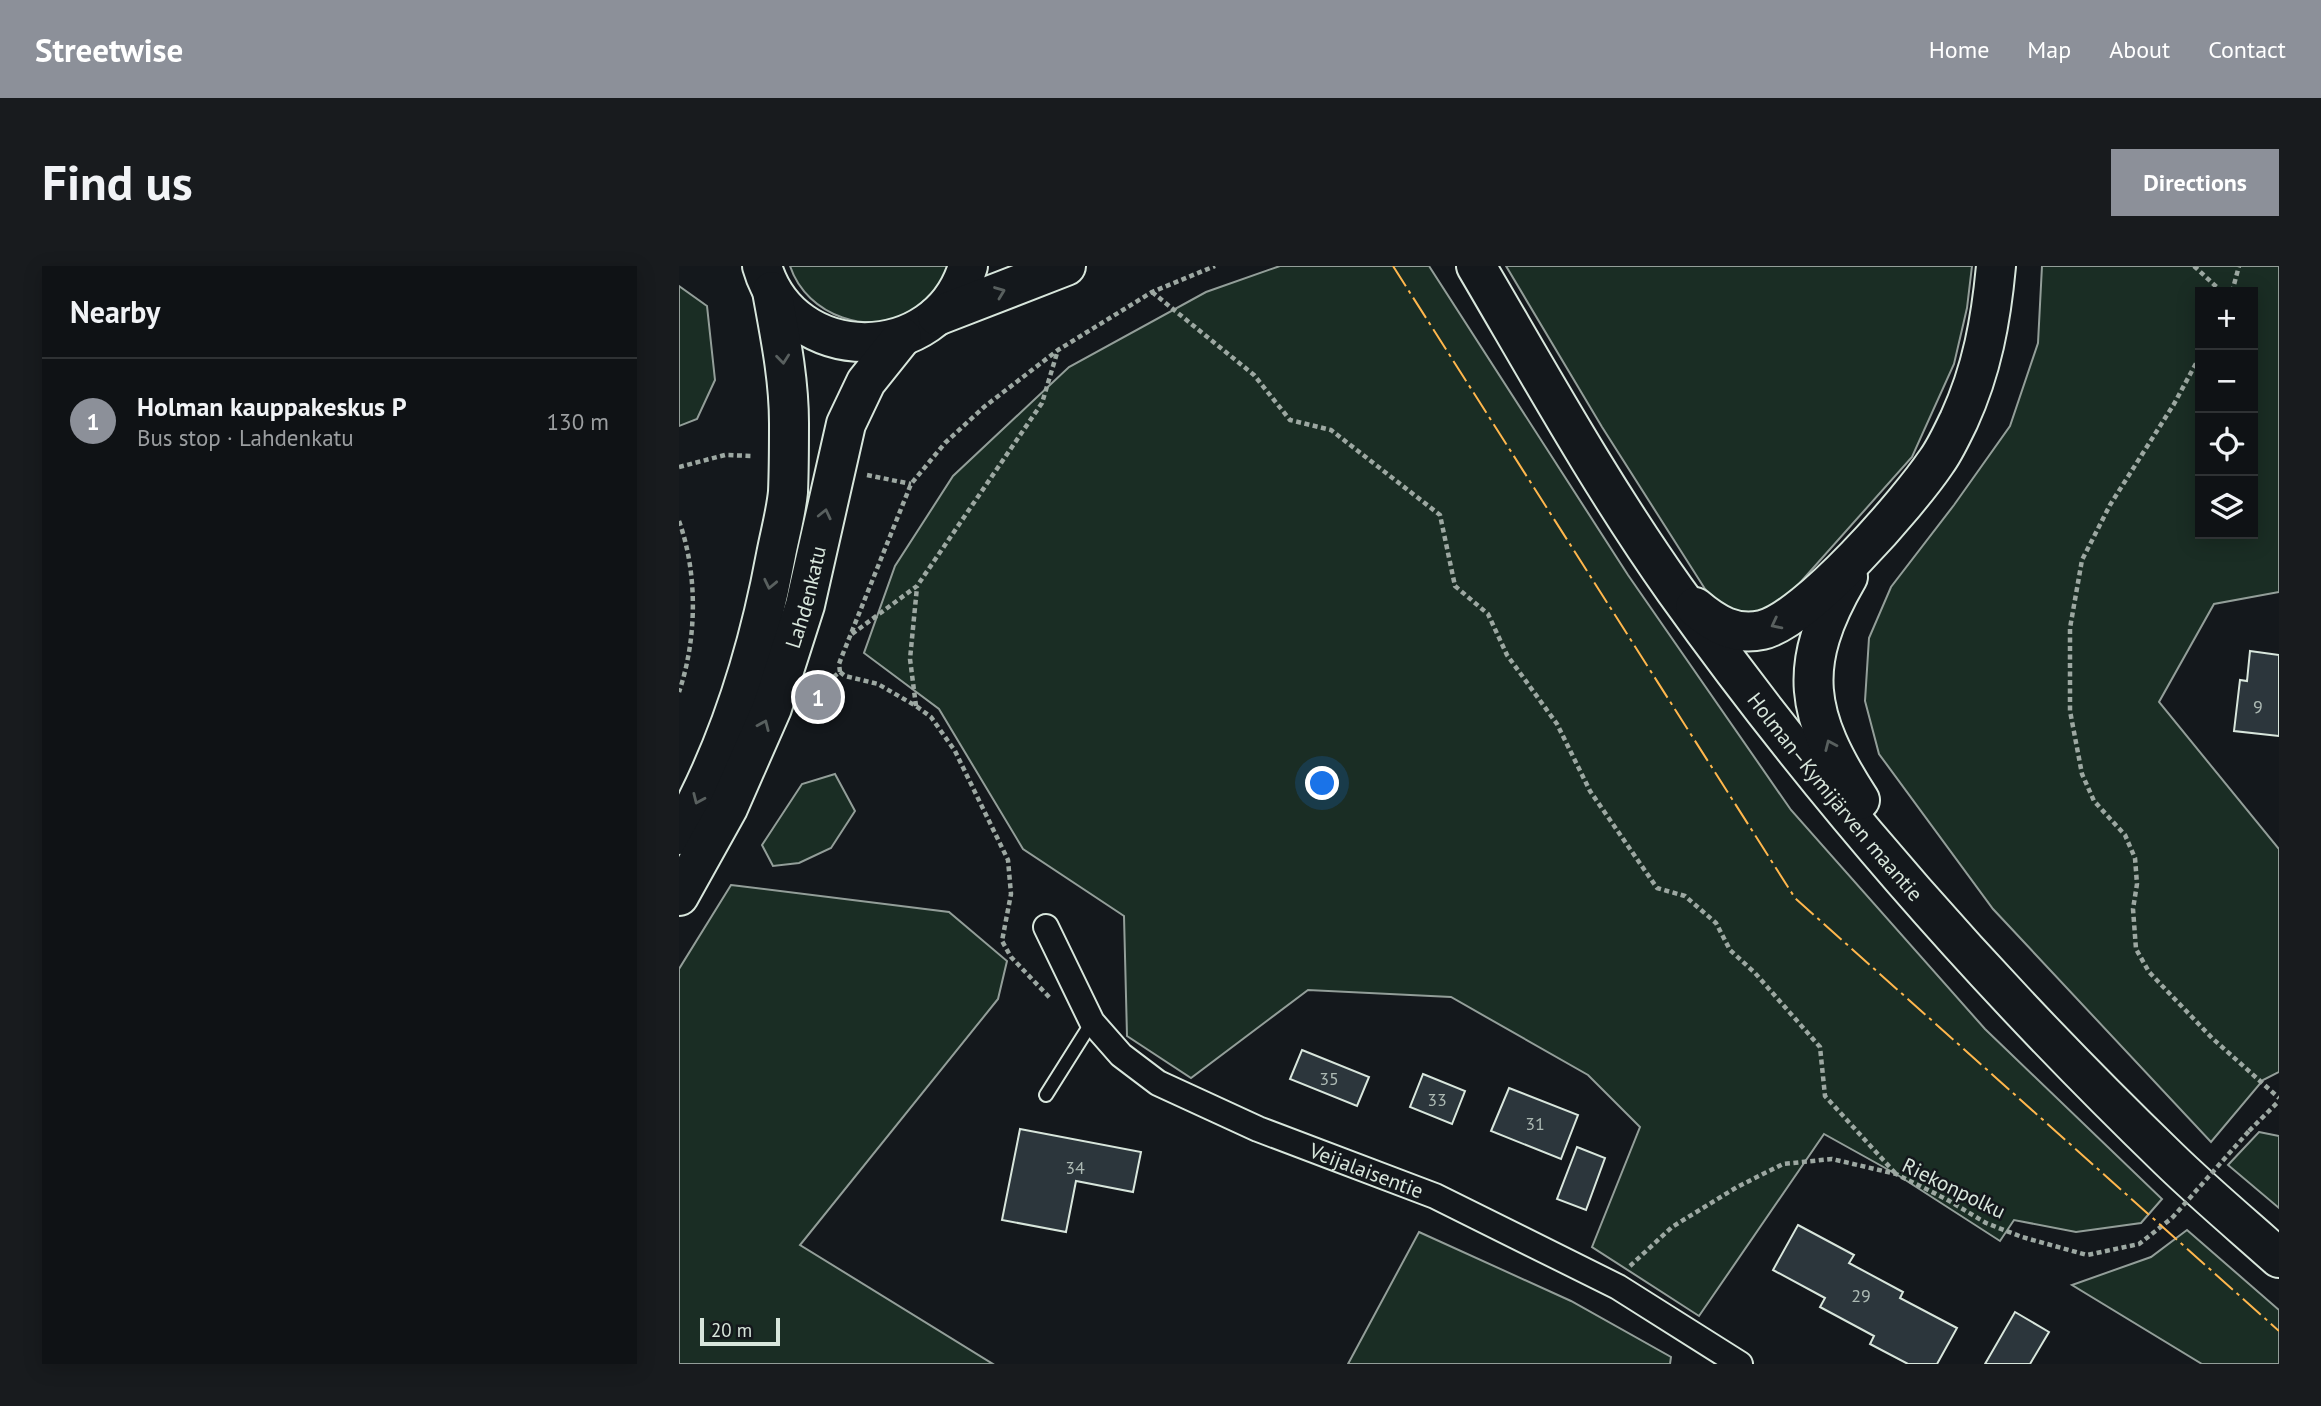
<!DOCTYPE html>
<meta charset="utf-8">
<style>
:root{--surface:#0f1215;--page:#181b1e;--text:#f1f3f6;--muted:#9b9ea0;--line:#2f3234;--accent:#8c9099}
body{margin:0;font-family:"PT Sans",sans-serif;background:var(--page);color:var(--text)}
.controls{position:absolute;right:21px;top:21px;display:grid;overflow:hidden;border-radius:0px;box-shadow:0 4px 18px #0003}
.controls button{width:63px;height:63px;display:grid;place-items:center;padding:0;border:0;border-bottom:2px solid var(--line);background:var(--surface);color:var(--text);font:35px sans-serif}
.scale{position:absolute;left:21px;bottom:18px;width:80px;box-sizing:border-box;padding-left:7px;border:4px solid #d8e6dc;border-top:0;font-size:19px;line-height:24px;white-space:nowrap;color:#d8e6dc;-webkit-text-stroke:5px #14181c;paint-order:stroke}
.you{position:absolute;left:644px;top:518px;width:24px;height:24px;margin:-18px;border:5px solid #fff;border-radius:50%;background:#1a73e8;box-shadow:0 0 0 10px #1a73e833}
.badge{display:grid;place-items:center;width:46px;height:46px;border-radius:50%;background:var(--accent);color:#fff;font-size:23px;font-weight:700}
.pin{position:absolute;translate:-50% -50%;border:4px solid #fff;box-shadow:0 2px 7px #0006}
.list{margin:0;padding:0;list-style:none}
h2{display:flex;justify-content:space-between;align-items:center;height:91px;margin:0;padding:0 28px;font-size:30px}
h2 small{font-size:23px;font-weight:400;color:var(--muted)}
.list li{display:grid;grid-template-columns:46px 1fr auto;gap:21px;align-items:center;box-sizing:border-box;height:126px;padding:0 28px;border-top:2px solid var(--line)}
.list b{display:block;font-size:26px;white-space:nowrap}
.list p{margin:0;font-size:23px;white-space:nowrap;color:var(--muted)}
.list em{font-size:23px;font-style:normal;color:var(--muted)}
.icon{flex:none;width:38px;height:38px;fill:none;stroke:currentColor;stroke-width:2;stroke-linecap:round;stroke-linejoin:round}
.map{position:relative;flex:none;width:1600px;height:1098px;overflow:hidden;border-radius:0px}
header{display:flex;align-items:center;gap:42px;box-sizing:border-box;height:98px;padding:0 35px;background:var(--accent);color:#fff}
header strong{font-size:33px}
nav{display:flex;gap:38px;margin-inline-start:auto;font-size:24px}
.intro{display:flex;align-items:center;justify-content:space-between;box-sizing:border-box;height:168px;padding:0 42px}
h1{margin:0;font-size:49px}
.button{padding:18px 32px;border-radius:0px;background:var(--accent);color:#fff;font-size:24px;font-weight:700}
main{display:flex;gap:42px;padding:0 42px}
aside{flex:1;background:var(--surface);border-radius:0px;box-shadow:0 4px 18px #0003}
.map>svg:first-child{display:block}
.green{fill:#1a2d24;stroke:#939e99;stroke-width:2;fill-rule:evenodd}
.building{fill:#2c363c;stroke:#d8e6dc;stroke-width:2}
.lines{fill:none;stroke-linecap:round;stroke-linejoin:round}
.service-casing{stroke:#d8e6dc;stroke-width:16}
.minor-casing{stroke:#d8e6dc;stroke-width:28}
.primary-casing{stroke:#d8e6dc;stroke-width:42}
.trunk-casing{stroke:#d8e6dc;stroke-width:42}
.path{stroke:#9da8a2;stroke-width:4.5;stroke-dasharray:5 3.5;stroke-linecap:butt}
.service{stroke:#14181c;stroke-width:12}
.minor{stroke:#14181c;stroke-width:24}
.primary{stroke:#14181c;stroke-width:38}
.trunk{stroke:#14181c;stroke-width:38}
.path-bridge{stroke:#9da8a2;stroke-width:4.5;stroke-dasharray:5 3.5;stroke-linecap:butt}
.power{stroke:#ffb74d;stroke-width:2;stroke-dasharray:24 5 3.5 5;stroke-linecap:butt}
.oneway{stroke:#59605f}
.labels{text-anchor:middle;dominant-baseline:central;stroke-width:5;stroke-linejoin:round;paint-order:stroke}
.number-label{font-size:18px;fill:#adbab4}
.street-label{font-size:21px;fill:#d8e6dc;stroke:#14181c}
</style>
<header>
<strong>Streetwise</strong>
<nav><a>Home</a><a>Map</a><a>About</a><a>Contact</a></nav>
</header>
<div class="intro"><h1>Find us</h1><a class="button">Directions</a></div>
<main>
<aside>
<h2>Nearby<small></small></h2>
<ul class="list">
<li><span class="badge">1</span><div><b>Holman kauppakeskus P</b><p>Bus stop · Lahdenkatu</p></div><em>130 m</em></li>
</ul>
</aside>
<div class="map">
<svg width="1600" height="1098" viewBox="0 0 1600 1098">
<rect width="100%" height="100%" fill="#14181c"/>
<g class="green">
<path d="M111 0H276C266 12 250 39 237 46 192 71 128 51 111 0Z"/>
<path d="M601 0H750L949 309 1112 544 1306 763 1483 933 1462 957 1397 966 1335 954 1321 975 1217 908 1145 868 1020 1050 913 981 961 861 909 809 772 731 629 724 512 812 448 770 445 650 344 583 260 443 185 387 216 300 274 210 390 101 527 26Z"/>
<path d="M827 0H1293L1288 42 1275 98 1233 191 1111 328C1105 334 1097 342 1090 346 1066 357 1042 340 1026 323L923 161Z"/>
<path d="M1363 0H1600V326L1535 338 1480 436 1600 583V806L1584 814 1532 876 1314 643 1200 488 1186 435 1190 372 1212 321 1275 239 1331 160 1359 77ZM1521 26H1574V268H1521Z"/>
<path d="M0 20 28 40 36 114 18 153 0 160Z"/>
<path d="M156 508 176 545 152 582 120 597 94 600 83 579 123 518Z"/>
<path d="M52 619 270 646 328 695 319 733 121 979 314 1098H0V703Z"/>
<path d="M1580 866 1600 870V942L1549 899Z"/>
<path d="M1508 964 1600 1044V1098H1523L1393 1019 1472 991Z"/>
<path d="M740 966 892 1035 992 1091 991 1098H669Z"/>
</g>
<g class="building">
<path d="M1571 385 1600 389V470L1555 465 1561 414 1568 415Z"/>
<path d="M623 784 690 811 678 840 611 813Z"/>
<path d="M744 808 786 825 773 858 731 841Z"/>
<path d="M830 822 899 849 882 893 812 865Z"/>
<path d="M341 863 462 886 454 926 397 915 387 966 323 954Z"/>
<path d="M898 881 926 892 907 944 878 933Z"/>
<path d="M1119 959 1175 989 1170 997 1224 1026 1221 1032 1278 1062 1258 1098H1229L1191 1078 1195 1070 1141 1041 1146 1032 1094 1004Z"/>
<path d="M1336 1046 1370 1066 1351 1098H1306Z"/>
</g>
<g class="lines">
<g class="service-casing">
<path id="service" d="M367 829 413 756"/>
</g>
<g class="minor-casing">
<g id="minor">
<path id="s1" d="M367 661 413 756 442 789 479 817 579 863 756 930 939 1021 1061 1098"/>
</g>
</g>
<g class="primary-casing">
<g id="primary">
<path d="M83 0C112 101 259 102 289 0"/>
<path d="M258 50 387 0"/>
<path d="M0 569C49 483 79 386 97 289 101 268 107 247 109 226 110 203 110 180 110 157 110 113 101 69 93 25"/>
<path id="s2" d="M0 630 49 542 93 442 126 339 167 158 187 116 223 71"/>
</g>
</g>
<g class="trunk-casing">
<g id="trunk">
<path id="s3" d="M797 0C861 109 923 221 996 324 1142 529 1309 718 1490 893 1525 927 1563 959 1600 992"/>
<path d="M1169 311C1117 400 1126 449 1181 534"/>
<path d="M1016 341C1036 358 1056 370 1083 364 1128 354 1230 236 1257 196 1266 184 1273 168 1280 154 1303 104 1312 54 1317 0"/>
</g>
</g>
<g class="path">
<path d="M1515 0 1543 26"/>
<path d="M473 26 575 109 611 154 652 164 761 249 776 320 809 348 828 389 878 458 911 525 978 622 1006 630 1037 657 1051 684 1076 707 1141 781 1146 830 1217 908"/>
<path d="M1553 26 1560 0"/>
<path d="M1521 90 1495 138 1431 239 1403 294 1391 362V445L1403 508 1415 535 1446 569 1456 592 1458 618 1454 643 1457 683 1470 706 1533 772 1600 832"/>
<path d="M0 201 46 189 74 190"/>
<path d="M188 209 232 218"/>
<path d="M0 255C19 308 18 373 0 426"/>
<path d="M173 368 238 320 363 137 378 87"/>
<path d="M161 406 166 410 199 418 237 440 252 451 276 485 329 594 332 628 323 675 332 691 371 732"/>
<path d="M161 406 160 398 163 390 232 218 266 177 305 141 379 84 473 26 536 0"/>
<path d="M139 431 148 416 161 406"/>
<path d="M237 440 231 393 238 321"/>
<path d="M1570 865 1600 835"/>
<path d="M951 1000 993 961 1058 921 1104 898 1153 893 1217 908 1267 933 1307 957 1343 971 1408 989 1460 978 1493 952"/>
</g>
<use href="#service" class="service"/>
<use href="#minor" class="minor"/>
<use href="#primary" class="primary"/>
<use href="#trunk" class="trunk"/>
<path class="path-bridge" d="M1493 952 1570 865"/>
<path class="power" d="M714 0 1116 632 1600 1065"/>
</g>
<defs><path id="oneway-chevron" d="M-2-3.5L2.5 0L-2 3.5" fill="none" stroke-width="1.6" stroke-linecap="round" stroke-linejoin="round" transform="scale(1.75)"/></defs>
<g class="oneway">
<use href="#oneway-chevron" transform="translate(321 26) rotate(-21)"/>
<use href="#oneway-chevron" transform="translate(104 93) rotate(84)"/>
<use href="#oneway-chevron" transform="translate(146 248) rotate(-77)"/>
<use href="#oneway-chevron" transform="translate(91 318) rotate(102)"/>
<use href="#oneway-chevron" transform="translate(1097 358) rotate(153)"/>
<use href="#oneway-chevron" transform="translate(85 459) rotate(-66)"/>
<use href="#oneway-chevron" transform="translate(1151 479) rotate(-114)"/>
<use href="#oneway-chevron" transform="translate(19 533) rotate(114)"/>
</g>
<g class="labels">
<g class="number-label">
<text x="1579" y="440">9</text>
<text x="650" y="812">35</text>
<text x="758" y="833">33</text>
<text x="856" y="857">31</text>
<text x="396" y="901">34</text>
<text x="1182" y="1029">29</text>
</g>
<g class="street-label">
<text stroke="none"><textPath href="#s2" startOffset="326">Lahdenkatu</textPath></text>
<text stroke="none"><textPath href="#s3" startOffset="642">Holman–Kymijärven maantie</textPath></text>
<text stroke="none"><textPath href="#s1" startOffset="422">Veijalaisentie</textPath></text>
<text transform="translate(1275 922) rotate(26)">Riekonpolku</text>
</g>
</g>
</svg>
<div class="controls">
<button>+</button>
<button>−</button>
<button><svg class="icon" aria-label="locate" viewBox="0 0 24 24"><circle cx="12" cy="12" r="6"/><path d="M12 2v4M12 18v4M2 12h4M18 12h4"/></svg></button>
<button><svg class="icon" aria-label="layers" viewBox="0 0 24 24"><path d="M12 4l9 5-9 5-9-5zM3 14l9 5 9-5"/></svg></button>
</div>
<div class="scale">20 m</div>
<div class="you"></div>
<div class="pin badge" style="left:139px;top:431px">1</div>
</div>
</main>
